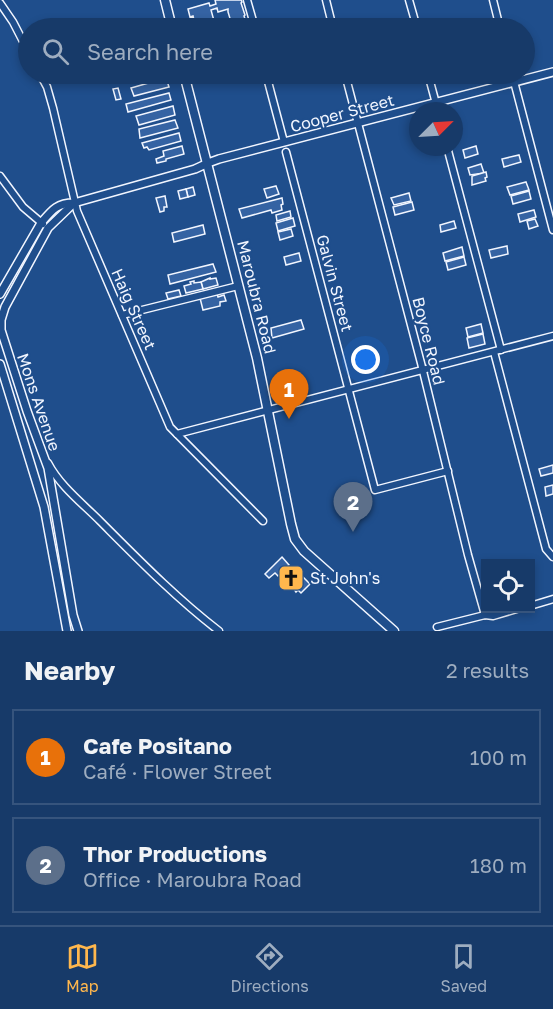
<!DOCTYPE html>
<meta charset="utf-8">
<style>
:root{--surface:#173a69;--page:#244571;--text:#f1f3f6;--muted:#9eadc0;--line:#36547d;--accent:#ffb74d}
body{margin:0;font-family:"Golos Text",sans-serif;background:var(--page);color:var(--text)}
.controls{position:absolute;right:18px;bottom:18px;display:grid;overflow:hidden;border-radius:0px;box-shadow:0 3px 9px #0003}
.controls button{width:54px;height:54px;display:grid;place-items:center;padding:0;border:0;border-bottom:2px solid var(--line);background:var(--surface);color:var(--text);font:30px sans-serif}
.compass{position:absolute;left:409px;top:102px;width:54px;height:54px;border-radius:50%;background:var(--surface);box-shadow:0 3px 9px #0003;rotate:66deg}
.you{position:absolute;left:366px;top:360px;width:21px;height:21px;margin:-15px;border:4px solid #fff;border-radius:50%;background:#1a73e8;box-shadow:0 0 0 9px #1a73e833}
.badge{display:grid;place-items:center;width:39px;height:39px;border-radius:50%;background:var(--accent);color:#fff;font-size:20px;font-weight:700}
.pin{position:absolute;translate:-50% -50px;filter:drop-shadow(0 2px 3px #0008)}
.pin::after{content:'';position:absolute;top:32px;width:21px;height:18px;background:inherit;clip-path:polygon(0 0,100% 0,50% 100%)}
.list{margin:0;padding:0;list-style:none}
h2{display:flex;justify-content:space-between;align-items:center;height:78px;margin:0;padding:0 24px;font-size:26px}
h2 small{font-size:20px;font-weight:400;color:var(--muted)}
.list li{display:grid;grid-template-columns:39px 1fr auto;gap:18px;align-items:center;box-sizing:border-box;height:96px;margin:0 12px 12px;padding:0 12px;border:2px solid var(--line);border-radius:0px}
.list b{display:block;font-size:22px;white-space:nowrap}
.list p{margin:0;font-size:20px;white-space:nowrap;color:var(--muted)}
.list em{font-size:20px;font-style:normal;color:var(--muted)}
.icon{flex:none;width:33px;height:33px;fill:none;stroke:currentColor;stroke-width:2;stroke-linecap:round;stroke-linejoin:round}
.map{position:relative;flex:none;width:553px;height:631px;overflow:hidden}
.search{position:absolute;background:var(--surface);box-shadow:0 3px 9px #0003;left:18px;right:18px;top:18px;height:66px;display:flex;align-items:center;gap:15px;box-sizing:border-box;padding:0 21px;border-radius:33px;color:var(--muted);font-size:22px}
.sheet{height:294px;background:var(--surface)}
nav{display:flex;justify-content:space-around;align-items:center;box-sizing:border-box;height:84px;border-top:2px solid var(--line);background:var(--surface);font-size:16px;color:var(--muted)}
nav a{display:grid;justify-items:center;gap:3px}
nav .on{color:var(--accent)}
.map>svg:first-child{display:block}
.building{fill:#3563a3;stroke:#f2f6ff;stroke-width:1.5}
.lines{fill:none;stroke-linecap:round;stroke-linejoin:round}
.minor-casing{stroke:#f2f6ff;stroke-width:9}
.tertiary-casing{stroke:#f2f6ff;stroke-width:10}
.secondary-casing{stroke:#f2f6ff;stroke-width:11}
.minor{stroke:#1f4e8c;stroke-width:6}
.tertiary{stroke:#1f4e8c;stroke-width:7}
.secondary{stroke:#1f4e8c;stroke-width:8}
.labels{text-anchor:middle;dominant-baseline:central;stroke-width:4.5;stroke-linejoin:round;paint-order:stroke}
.street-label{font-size:16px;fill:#f2f6ff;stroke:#1f4e8c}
.poi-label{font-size:16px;fill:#f2f6ff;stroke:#1f4e8c;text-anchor:start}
</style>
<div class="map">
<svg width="553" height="631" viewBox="0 0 553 631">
<rect width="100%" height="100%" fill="#1f4e8c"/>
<g class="building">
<path d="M215 0H241L242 2 241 3 245 15 244 16 248 28H220L219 25 221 24 229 22 230 25H232L228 12V9L218 12 217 8 211 10 216 28H193L191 21 194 20 193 16 190 17 188 9 209 3 210 6 216 4Z"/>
<path d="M129 74H164L132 82Z"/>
<path d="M166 78 169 87 134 96 131 88Z"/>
<path d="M118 88 121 99 116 100 113 89Z"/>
<path d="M169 93 171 100 128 112 126 104Z"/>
<path d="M173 106 175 115 139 125 136 116Z"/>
<path d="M175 120 178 128 140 138 139 129Z"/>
<path d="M179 133 181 141 149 150 147 147 144 148 142 143Z"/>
<path d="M182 146 184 154 166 159V161L157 163 156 159 164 156 163 151Z"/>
<path d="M476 146 478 154 465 158 463 150Z"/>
<path d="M519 155 521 162 504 167 502 159Z"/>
<path d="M481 164 484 173 470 175 468 168Z"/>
<path d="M486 172 487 177 485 178 486 181 472 185V176Z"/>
<path d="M526 182 529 190 510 195 507 187Z"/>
<path d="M276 186 279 194 267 198 264 189Z"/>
<path d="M193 187 195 195 188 197 186 189Z"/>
<path d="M186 189 188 197 180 199 178 191Z"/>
<path d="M529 191 531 199 513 204 511 196Z"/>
<path d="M409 193 411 201 394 205 391 198Z"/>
<path d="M165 196 167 207H164V211L160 212 156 198Z"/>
<path d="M282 198 283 204 281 205 282 210 272 213 271 210 242 218 239 209Z"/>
<path d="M412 202 414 210 395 215 393 207Z"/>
<path d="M534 210 536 217 520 222 518 214Z"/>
<path d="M290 211 291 217 277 221 276 215Z"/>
<path d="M293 218 295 226 278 231 276 223Z"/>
<path d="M535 219 538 226 529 229 527 221Z"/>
<path d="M454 221 456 228 441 232 440 225Z"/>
<path d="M203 225 205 234 174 242 172 233Z"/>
<path d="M291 229 293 236 280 240 278 232Z"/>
<path d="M507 246 508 254 491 258 489 250Z"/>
<path d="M462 247 464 256 445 261 443 253Z"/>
<path d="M299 253 301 261 286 265 284 257Z"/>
<path d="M464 257 466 265 448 270 446 262Z"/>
<path d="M213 264 216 272 170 284 168 275Z"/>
<path d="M210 278V279L216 278 218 285 203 289 201 282Z"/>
<path d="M194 281V283L201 282 203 289 186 293 184 286 191 284 190 282Z"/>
<path d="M179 290 181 296 168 299 166 293Z"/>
<path d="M217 293 218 297 224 295 226 301 220 302V306L203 310 200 298Z"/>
<path d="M301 320 304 329 272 338 271 328Z"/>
<path d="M481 324 483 333 468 337 466 328Z"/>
<path d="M483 334 485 344 469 348 467 338Z"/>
<path d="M553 465V473L541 476 539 469Z"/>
<path d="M553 485V494L546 496 545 487Z"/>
<path d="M282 557 289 565 278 576 275 573 269 578 265 574Z"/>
<path d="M294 567 301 573 297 577 298 578 293 584 291 582 288 587 282 582 283 580 282 579Z"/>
<path d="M302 576 310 584 301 593 298 590 296 592 292 586Z"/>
</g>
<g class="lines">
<g class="minor-casing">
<g id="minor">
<path d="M247 0 255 28"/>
<path d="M326 0 333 28"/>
<path d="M409 0 417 28"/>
<path d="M493 0 500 28"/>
<path d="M0 3 13 22 28 51"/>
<path d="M40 74 47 87 53 108 77 211 170 427 263 521"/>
<path d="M266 74 284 142"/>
<path d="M345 74 421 363 468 555 485 615"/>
<path d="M428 74 438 111"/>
<path d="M512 74 553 230"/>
<path d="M447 147 501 350"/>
<path d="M286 152 375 490 448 471"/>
<path d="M0 176 23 207 43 224"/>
<path d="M122 315 238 286"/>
<path d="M494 352 546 549 553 557"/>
<path d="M177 434 553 336"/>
<path d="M48 463C60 486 82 503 100 521 138 559 176 598 219 631"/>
<path d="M530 606 553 599"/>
<path d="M437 627 485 615 493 616 520 608"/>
</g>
</g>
<g class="tertiary-casing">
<g id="tertiary">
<path d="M74 203 48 228 5 307 1 320V330L27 411 48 468 73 615 78 631"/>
<path d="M0 294 41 223C52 210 57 203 74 203L195 169 208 163 219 159 553 72"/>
<path d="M0 364 44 507 67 631"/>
</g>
</g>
<g class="secondary-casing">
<g id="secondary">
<path d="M165 0 172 28"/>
<path d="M184 74 257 358 291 524 295 539 304 551 394 631"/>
</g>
</g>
<use href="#minor" class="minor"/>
<use href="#tertiary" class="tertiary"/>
<use href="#secondary" class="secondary"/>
</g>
<defs>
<g id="church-square" transform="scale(1.35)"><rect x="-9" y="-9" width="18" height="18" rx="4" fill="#ffb74d" stroke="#1f4e8c"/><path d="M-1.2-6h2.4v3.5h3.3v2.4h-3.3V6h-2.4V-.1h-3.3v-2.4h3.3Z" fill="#111"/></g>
</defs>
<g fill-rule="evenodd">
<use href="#church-square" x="291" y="578"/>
</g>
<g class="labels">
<g class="street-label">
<text transform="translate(342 113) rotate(-15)">Cooper Street</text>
<text transform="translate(335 283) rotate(75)">Galvin Street</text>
<text transform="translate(257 297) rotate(76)">Maroubra Road</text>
<text transform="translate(134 309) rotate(66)">Haig Street</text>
<text transform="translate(429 341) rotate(76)">Boyce Road</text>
<text transform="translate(39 402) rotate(71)">Mons Avenue</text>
</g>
<g class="poi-label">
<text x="310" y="578">St John's</text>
</g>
</g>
</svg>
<div class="controls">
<button><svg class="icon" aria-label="locate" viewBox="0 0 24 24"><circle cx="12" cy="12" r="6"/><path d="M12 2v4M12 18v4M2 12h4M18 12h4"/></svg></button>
</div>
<svg class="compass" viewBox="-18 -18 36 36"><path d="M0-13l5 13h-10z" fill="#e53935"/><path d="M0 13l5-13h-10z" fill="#9eadc0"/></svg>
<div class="you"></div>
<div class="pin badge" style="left:289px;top:419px;background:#e8710a">1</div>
<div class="pin badge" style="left:353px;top:532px;background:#5c6f8a">2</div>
<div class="search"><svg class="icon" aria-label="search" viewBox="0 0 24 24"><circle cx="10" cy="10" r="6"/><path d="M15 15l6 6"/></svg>Search here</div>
</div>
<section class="sheet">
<h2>Nearby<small>2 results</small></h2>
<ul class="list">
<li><span class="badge" style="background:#e8710a">1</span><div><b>Cafe Positano</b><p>Café · Flower Street</p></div><em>100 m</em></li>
<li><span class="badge" style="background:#5c6f8a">2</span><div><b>Thor Productions</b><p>Office · Maroubra Road</p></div><em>180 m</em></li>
</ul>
</section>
<nav>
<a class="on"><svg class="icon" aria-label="map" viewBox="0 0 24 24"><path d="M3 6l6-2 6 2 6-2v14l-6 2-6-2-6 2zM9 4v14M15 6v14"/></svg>Map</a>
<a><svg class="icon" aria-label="directions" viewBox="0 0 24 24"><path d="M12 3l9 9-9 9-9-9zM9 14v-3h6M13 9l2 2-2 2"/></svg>Directions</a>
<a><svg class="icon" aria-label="saved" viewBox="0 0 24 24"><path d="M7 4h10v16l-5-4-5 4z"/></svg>Saved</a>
</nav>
